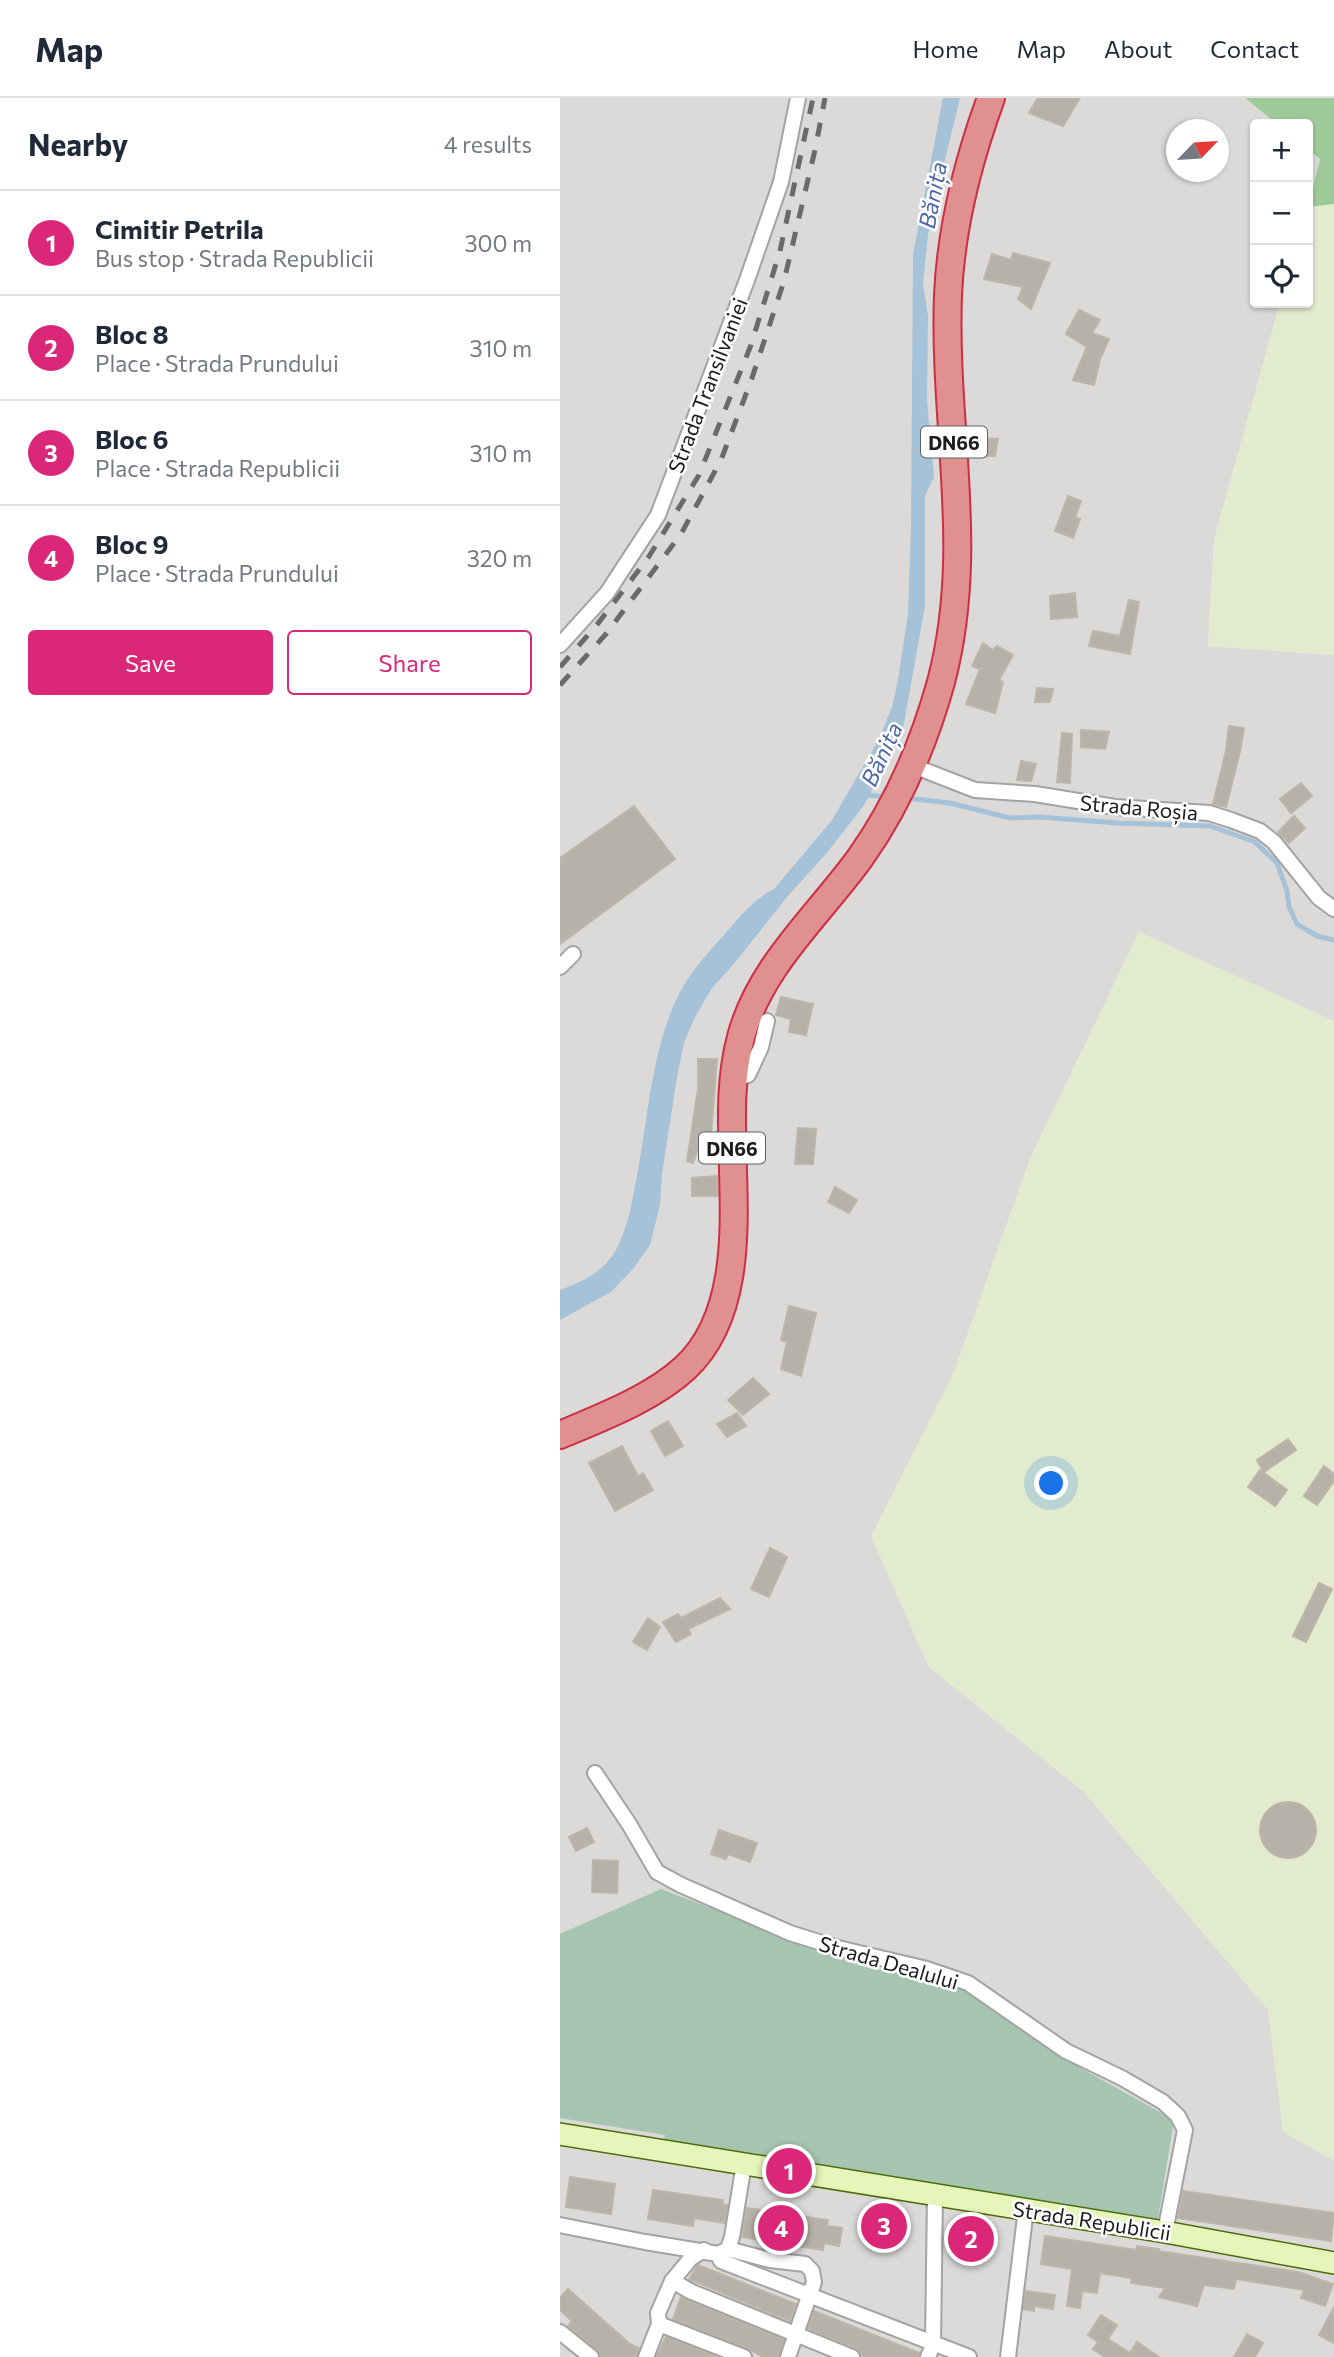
<!DOCTYPE html>
<meta charset="utf-8">
<style>
:root{--surface:#fff;--page:#f2f2f3;--text:#1f2937;--muted:#747a83;--line:#e0e1e3;--accent:#db2777}
body{margin:0;font-family:Commissioner,sans-serif;background:var(--page);color:var(--text)}
.controls{position:absolute;right:21px;top:21px;display:grid;overflow:hidden;border-radius:7px;box-shadow:0 2px 5px #0004}
.controls button{width:63px;height:63px;display:grid;place-items:center;padding:0;border:0;border-bottom:2px solid var(--line);background:var(--surface);color:var(--text);font:35px sans-serif}
.compass{position:absolute;left:606px;top:21px;width:63px;height:63px;border-radius:50%;background:var(--surface);box-shadow:0 2px 5px #0004;rotate:65deg}
.you{position:absolute;left:492px;top:1386px;width:24px;height:24px;margin:-18px;border:5px solid #fff;border-radius:50%;background:#1a73e8;box-shadow:0 0 0 10px #1a73e833}
.badge{display:grid;place-items:center;width:46px;height:46px;border-radius:50%;background:var(--accent);color:#fff;font-size:23px;font-weight:700}
.pin{position:absolute;translate:-50% -50%;border:4px solid #fff;box-shadow:0 2px 7px #0006}
.list{margin:0;padding:0;list-style:none}
h2{display:flex;justify-content:space-between;align-items:center;height:91px;margin:0;padding:0 28px;font-size:30px}
h2 small{font-size:23px;font-weight:400;color:var(--muted)}
.list li{display:grid;grid-template-columns:46px 1fr auto;gap:21px;align-items:center;box-sizing:border-box;height:105px;padding:0 28px;border-top:2px solid var(--line)}
.list b{display:block;font-size:26px;white-space:nowrap}
.list p{margin:0;font-size:23px;white-space:nowrap;color:var(--muted)}
.list em{font-size:23px;font-style:normal;color:var(--muted)}
.actions{display:flex;gap:14px;padding:21px 28px}
.actions a{flex:1;padding:16px 0;border:2px solid var(--accent);border-radius:7px;text-align:center;font-size:24px;color:var(--accent)}
.actions .main{background:var(--accent);color:#fff}
.icon{flex:none;width:38px;height:38px;fill:none;stroke:currentColor;stroke-width:2;stroke-linecap:round;stroke-linejoin:round}
.map{position:relative;flex:none;width:774px;height:2259px;overflow:hidden}
header{display:flex;align-items:center;gap:42px;box-sizing:border-box;height:98px;padding:0 35px;background:var(--surface);border-bottom:2px solid var(--line)}
header strong{font-size:33px}
nav{display:flex;gap:38px;margin-inline-start:auto;font-size:24px}
main{display:flex}
aside{flex:1;background:var(--surface)}
.map>svg:first-child{display:block}
.residential{fill:#dbdad9;fill-rule:evenodd}
.farmland{fill:#e3ebcf}
.forest{fill:#9eca9a}
.cemetery{fill:#a5c5b1}
.water{fill:#a6c2d8}
.lines{fill:none;stroke-linecap:round;stroke-linejoin:round}
.stream{stroke:#a6c2d8;stroke-width:5}
.building{fill:#b6b2a9;stroke:#beb5a6;stroke-width:2}
.street-casing{stroke:#a3a3a3;stroke-width:18}
.secondary-casing{stroke:#4d6c0b;stroke-width:24}
.highway-casing{stroke:#cd2e44;stroke-width:30}
.street{stroke:#fff;stroke-width:14}
.secondary{stroke:#e6f5b9;stroke-width:21}
.highway{stroke:#e0908f;stroke-width:26}
.rail{stroke:#6a6a6a;stroke-width:5;stroke-dasharray:14 14;stroke-linecap:butt}
.labels{text-anchor:middle;dominant-baseline:central;stroke-width:5;stroke-linejoin:round;paint-order:stroke}
.shield{fill:#fff;stroke:#606060;stroke-width:2}
.shield-label{font-size:19px;font-weight:bold;fill:#1c1c1c}
.street-label{font-size:21px;fill:#1c1c1c;stroke:#fff}
.water-label{font-size:23px;font-style:italic;fill:#4f69a6;stroke:#fff}
</style>
<header>
<strong>Map</strong>
<nav><a>Home</a><a>Map</a><a>About</a><a>Contact</a></nav>
</header>
<main>
<aside>
<h2>Nearby<small>4 results</small></h2>
<ul class="list">
<li><span class="badge">1</span><div><b>Cimitir Petrila</b><p>Bus stop · Strada Republicii</p></div><em>300 m</em></li>
<li><span class="badge">2</span><div><b>Bloc 8</b><p>Place · Strada Prundului</p></div><em>310 m</em></li>
<li><span class="badge">3</span><div><b>Bloc 6</b><p>Place · Strada Republicii</p></div><em>310 m</em></li>
<li><span class="badge">4</span><div><b>Bloc 9</b><p>Place · Strada Prundului</p></div><em>320 m</em></li>
</ul>
<div class="actions"><a class="main">Save</a><a>Share</a></div>
</aside>
<div class="map">
<svg width="774" height="2259" viewBox="0 0 774 2259">
<rect width="100%" height="100%" fill="#edece3"/>
<g class="residential">
<path d="M0 0H685L717 26H695V205H720L654 442 648 548 774 557V923L579 834 470 1061 394 1274 368 1568 524 1694 709 1912 723 2033 774 2063V2259H0ZM617 32H659V74H617Z"/>
<path d="M748 51 760 61 748 106Z"/>
</g>
<g class="farmland">
<path d="M774 106V557L648 548 654 442 720 205H748V109Z"/>
<path d="M579 834 774 923V2063L723 2034 708 1912 524 1694 368 1568 311 1438 394 1274 470 1061Z"/>
</g>
<path class="forest" d="M685 0H774V106L748 109 760 61 748 51V26H717Z"/>
<path class="cemetery" d="M101 1791 304 1869 388 1881 421 1900 517 1968 614 2022 598 2121 103 2045 105 2037 0 2020V1836Z"/>
<path class="water" d="M383 0H400L375 102 368 137 363 185 368 218 367 303 374 379 365 398V508L342 636 304 707 266 756 227 799 173 867 152 890 135 919 124 945 117 979 102 1076 100 1107 90 1147 73 1171 51 1194 0 1222V1192C18 1185 36 1178 49 1162 67 1142 73 1098 78 1072 89 1013 92 950 119 896 129 875 148 855 164 837 179 819 194 801 214 791L272 722 297 679 319 641 332 609 338 582 348 516 351 427 353 156Z"/>
<g class="lines">
<g class="stream">
<path d="M304 697 329 699"/>
<path d="M346 700 390 705 450 720 479 719 558 725 650 728 695 744 717 765 727 793 729 809 737 826 757 838 774 842"/>
</g>
</g>
<g class="building">
<path d="M478 0H520L503 28 469 15Z"/>
<path d="M453 155 490 165 471 211 458 201 463 189 424 181 432 156 451 162Z"/>
<path d="M519 212 540 222 532 235 549 241 540 261 534 287 513 282 527 249 506 236Z"/>
<path d="M414 340 438 341 435 358H412Z"/>
<path d="M508 398 521 403 515 419 520 421 513 440 495 433Z"/>
<path d="M515 495 517 519 491 521 490 498Z"/>
<path d="M569 502 579 504 570 556 529 548 533 533 560 538Z"/>
<path d="M423 545 433 552 437 548 453 557 439 582 443 584 435 615 406 606 420 571 412 568Z"/>
<path d="M477 590 493 591 490 604H475Z"/>
<path d="M669 628 684 630 680 653 666 709 653 706 666 653Z"/>
<path d="M521 632 549 634 545 651 521 649Z"/>
<path d="M502 635 512 636 510 685 497 684Z"/>
<path d="M461 663 476 666 471 683 457 682Z"/>
<path d="M741 685 752 698 731 715 720 701Z"/>
<path d="M74 708 115 761 0 846V760Z"/>
<path d="M734 718 745 730 729 745 718 734Z"/>
<path d="M221 899 253 906 246 937 229 934 231 921 216 917Z"/>
<path d="M138 961H157L151 1037 143 1036 133 1065 127 1063 138 991Z"/>
<path d="M238 1030 256 1031 253 1066H235Z"/>
<path d="M157 1078 158 1098H132V1080Z"/>
<path d="M275 1089 297 1102 289 1115 268 1104Z"/>
<path d="M229 1208 256 1215 241 1278 221 1271 227 1244 221 1242Z"/>
<path d="M193 1280 209 1296 183 1317 168 1302Z"/>
<path d="M177 1315 186 1328 167 1339 157 1326Z"/>
<path d="M108 1323 123 1348 105 1358 91 1333Z"/>
<path d="M728 1341 736 1352 704 1374 697 1362Z"/>
<path d="M62 1348 78 1378 83 1375 93 1392 55 1413 29 1365Z"/>
<path d="M764 1368 774 1376V1383L757 1407 744 1398Z"/>
<path d="M700 1372 727 1392 715 1408 688 1389Z"/>
<path d="M210 1450 227 1459 209 1499 191 1491Z"/>
<path d="M759 1485 772 1491 746 1544 733 1538Z"/>
<path d="M160 1500 170 1511 128 1531 131 1536 116 1544 103 1524 118 1516 121 1520Z"/>
<path d="M88 1520 100 1529 87 1552 73 1544Z"/>
<circle cx="728" cy="1732" r="28"/>
<path d="M27 1730 34 1744 16 1753 9 1739Z"/>
<path d="M159 1732 197 1745 190 1764 168 1756 166 1761 151 1756Z"/>
<path d="M33 1762 58 1763 57 1795 32 1794Z"/>
<path d="M10 2079 55 2086 51 2116 6 2109Z"/>
<path d="M93 2092 163 2102 162 2106 168 2107 165 2125 134 2120 133 2128 88 2121Z"/>
<path d="M623 2093 774 2115 771 2143 618 2120Z"/>
<path d="M187 2110 268 2122 267 2128 282 2130 279 2148 264 2145 263 2152 182 2139Z"/>
<path d="M307 2111 345 2117 341 2145 302 2139Z"/>
<path d="M394 2125 433 2130 429 2158 390 2152Z"/>
<path d="M485 2138 576 2152 577 2148 599 2151 598 2153 738 2174 773 2186 765 2208 741 2200 744 2192 676 2181 674 2191 644 2187 637 2208 599 2199 605 2190 571 2185 572 2180 540 2175 537 2195 522 2193 520 2210 507 2208 512 2171 481 2166Z"/>
<path d="M138 2167 236 2206 230 2223 129 2181Z"/>
<path d="M8 2191 70 2246 79 2250 77 2259H40L37 2252 8 2228 12 2223 0 2212V2200Z"/>
<path d="M466 2193 495 2197 493 2211 474 2208V2213L463 2211Z"/>
<path d="M121 2199 224 2242 219 2259H203L187 2250 113 2221Z"/>
<path d="M774 2209V2245L759 2237Z"/>
<path d="M254 2213 359 2255V2259H306L301 2257 296 2250 248 2231Z"/>
<path d="M541 2217 557 2227 548 2241 570 2255 577 2244 599 2259H545L533 2251 538 2244 528 2237Z"/>
<path d="M687 2236 703 2245 695 2259H674Z"/>
<path d="M106 2239 157 2259H96Z"/>
</g>
<g class="lines">
<g class="street-casing">
<g id="street">
<path d="M0 547 47 495 98 417 187 182 221 84 238 0"/>
<path d="M351 667 415 692 475 696 555 709 649 715 671 722 700 733 714 744 759 800 774 811"/>
<path d="M0 869 13 856"/>
<path d="M173 982 188 977 201 949 207 923"/>
<path d="M35 1675 69 1726 97 1774 121 1787 230 1835 278 1850 367 1871 408 1885 506 1953 562 1980 603 2004 618 2018 625 2032 605 2134"/>
<path d="M0 2127 85 2144 158 2156 168 2151 172 2139 184 2066"/>
<path d="M168 2151 210 2162 245 2166 252 2173 254 2184 228 2259"/>
<path d="M158 2156 161 2163 409 2259"/>
<path d="M112 2183 132 2194 292 2259"/>
<path d="M99 2226 184 2259"/>
<path d="M0 2234 31 2259"/>
<path d="M86 2259 99 2226 98 2215 112 2183 131 2160 144 2152"/>
<path d="M368 2259 373 2247 375 2096"/>
<path d="M448 2259 466 2111"/>
</g>
</g>
<g class="secondary-casing">
<path id="secondary" d="M0 2036 605 2134 774 2165"/>
</g>
<g class="highway-casing">
<path id="highway" d="M0 1337C40 1320 93 1300 125 1270 177 1222 175 1138 173 1073 172 1027 169 984 181 939 200 868 258 818 300 760 337 708 364 645 381 584 416 452 383 329 388 197 391 129 408 63 431 0"/>
</g>
<use href="#street" class="street"/>
<use href="#secondary" class="secondary"/>
<use href="#highway" class="highway"/>
<g class="rail">
<path d="M0 569 36 528 88 460 139 377 191 247 220 153 253 0"/>
<path d="M0 587 46 536 121 436 161 362 191 283 224 183 255 52 265 0"/>
</g>
</g>
<g class="labels">
<g class="shield">
<rect x="361" y="328.5" width="66" height="31" rx="5"/>
<rect x="139" y="1034.5" width="66" height="31" rx="5"/>
</g>
<g class="shield-label">
<text x="394" y="344">DN66</text>
<text x="172" y="1050">DN66</text>
</g>
<g class="street-label">
<text transform="translate(147 287) rotate(-69)">Strada Transilvaniei</text>
<text transform="translate(579 709) rotate(5)">Strada Roșia</text>
<text transform="translate(329 1864) rotate(16)">Strada Dealului</text>
<text transform="translate(532 2122) rotate(9)">Strada Republicii</text>
</g>
<g class="water-label">
<text transform="translate(372 97) rotate(-79)">Bănița</text>
<text transform="translate(321 656) rotate(-65)">Bănița</text>
</g>
</g>
</svg>
<div class="controls">
<button>+</button>
<button>−</button>
<button><svg class="icon" aria-label="locate" viewBox="0 0 24 24"><circle cx="12" cy="12" r="6"/><path d="M12 2v4M12 18v4M2 12h4M18 12h4"/></svg></button>
</div>
<svg class="compass" viewBox="-18 -18 36 36"><path d="M0-13l5 13h-10z" fill="#e53935"/><path d="M0 13l5-13h-10z" fill="#747a83"/></svg>
<div class="you"></div>
<div class="pin badge" style="left:229px;top:2073px">1</div>
<div class="pin badge" style="left:411px;top:2141px">2</div>
<div class="pin badge" style="left:324px;top:2128px">3</div>
<div class="pin badge" style="left:221px;top:2130px">4</div>
</div>
</main>
